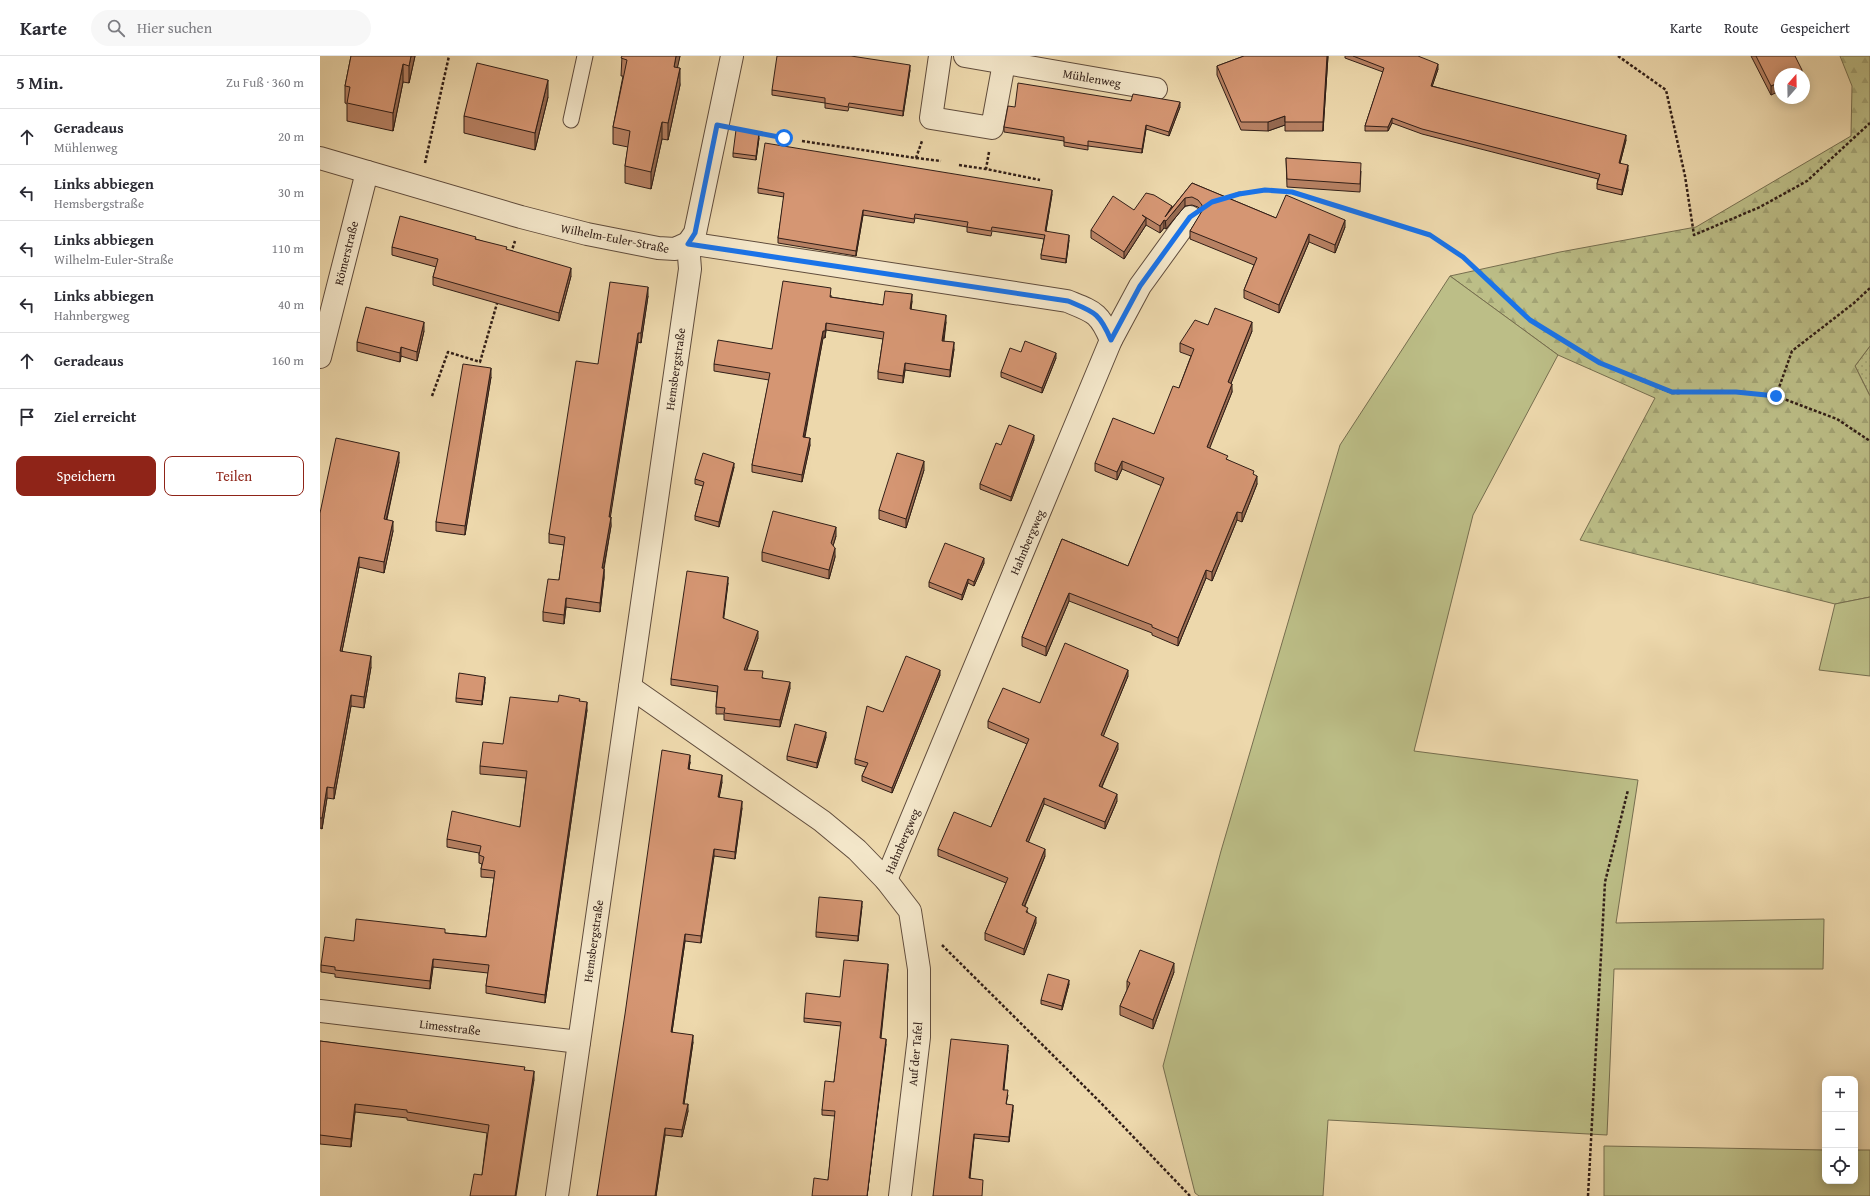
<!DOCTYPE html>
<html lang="de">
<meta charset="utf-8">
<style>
:root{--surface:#fff;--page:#f7f7f7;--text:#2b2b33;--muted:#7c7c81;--line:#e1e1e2;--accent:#8f2418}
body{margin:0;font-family:"Gentium Book Plus",serif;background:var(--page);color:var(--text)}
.controls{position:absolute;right:12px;bottom:12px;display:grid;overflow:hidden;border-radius:8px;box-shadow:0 2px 10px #0003}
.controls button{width:36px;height:36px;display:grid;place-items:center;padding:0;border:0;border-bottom:1px solid var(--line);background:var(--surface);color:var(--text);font:20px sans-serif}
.compass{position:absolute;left:1454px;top:12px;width:36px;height:36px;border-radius:50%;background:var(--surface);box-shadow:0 2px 10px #0003;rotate:20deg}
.stop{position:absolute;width:12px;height:12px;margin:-9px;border:3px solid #1a73e8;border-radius:50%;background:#fff}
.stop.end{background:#1a73e8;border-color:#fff;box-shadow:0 1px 4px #0008}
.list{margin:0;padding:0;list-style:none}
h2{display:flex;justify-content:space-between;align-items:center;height:52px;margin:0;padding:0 16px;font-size:17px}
h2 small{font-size:13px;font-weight:400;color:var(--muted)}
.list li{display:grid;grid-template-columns:26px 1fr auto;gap:12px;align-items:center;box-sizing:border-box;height:56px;padding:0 16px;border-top:1px solid var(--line)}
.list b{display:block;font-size:15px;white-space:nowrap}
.list p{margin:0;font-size:13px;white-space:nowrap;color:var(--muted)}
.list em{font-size:13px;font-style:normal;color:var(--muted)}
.actions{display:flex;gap:8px;padding:12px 16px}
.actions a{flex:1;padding:9px 0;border:1px solid var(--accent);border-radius:8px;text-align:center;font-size:14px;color:var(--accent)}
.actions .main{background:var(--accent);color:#fff}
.icon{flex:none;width:22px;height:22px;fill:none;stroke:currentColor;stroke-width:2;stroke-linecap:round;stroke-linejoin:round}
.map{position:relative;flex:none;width:1550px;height:1140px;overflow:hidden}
header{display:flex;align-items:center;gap:24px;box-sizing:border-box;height:56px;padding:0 20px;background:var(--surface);border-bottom:1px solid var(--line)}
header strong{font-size:19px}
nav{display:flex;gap:22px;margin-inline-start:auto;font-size:14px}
.search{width:280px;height:36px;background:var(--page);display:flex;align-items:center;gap:10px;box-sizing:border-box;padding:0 14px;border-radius:22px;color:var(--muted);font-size:15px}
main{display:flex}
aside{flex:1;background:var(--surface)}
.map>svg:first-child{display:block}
.grass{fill:url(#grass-dots);stroke:#766e4f}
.forest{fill:url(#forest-firs);stroke:#766e4f}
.garden{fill:#bcbe87;stroke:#766e4f}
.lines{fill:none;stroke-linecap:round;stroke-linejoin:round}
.lane-casing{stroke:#604c3c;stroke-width:17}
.street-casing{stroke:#604c3c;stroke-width:24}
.path{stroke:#311e17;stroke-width:2.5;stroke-dasharray:3 2;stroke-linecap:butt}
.lane{stroke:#f3e6c9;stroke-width:15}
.street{stroke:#f3e6c9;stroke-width:22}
.wall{fill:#b78163;stroke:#311e17}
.shaded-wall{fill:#956950;stroke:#311e17}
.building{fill:#d59673;stroke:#311e17}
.route{stroke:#1a73e8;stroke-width:5}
.labels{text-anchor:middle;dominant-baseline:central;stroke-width:3;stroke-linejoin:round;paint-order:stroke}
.street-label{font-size:12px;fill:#311e17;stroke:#f3e6c9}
</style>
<header>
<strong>Karte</strong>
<div class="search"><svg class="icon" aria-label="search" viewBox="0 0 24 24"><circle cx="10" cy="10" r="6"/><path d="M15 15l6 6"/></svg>Hier suchen</div>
<nav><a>Karte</a><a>Route</a><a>Gespeichert</a></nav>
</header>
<main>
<aside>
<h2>5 Min.<small>Zu Fuß · 360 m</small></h2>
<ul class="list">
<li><svg class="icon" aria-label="ahead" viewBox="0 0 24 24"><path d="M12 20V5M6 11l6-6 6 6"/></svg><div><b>Geradeaus</b><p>Mühlenweg</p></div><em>20 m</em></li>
<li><svg class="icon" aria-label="left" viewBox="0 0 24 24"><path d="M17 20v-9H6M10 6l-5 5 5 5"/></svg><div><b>Links abbiegen</b><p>Hemsbergstraße</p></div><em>30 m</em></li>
<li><svg class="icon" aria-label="left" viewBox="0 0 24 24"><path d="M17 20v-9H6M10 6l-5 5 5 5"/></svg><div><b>Links abbiegen</b><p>Wilhelm-Euler-Straße</p></div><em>110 m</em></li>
<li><svg class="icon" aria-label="left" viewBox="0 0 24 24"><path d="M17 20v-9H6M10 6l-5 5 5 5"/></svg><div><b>Links abbiegen</b><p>Hahnbergweg</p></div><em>40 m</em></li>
<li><svg class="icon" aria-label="ahead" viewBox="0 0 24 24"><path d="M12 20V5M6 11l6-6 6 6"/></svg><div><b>Geradeaus</b></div><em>160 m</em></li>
<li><svg class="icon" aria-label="arrive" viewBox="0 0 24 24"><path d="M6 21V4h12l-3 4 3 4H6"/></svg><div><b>Ziel erreicht</b></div></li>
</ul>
<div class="actions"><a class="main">Speichern</a><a>Teilen</a></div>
</aside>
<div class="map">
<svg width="1550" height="1140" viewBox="0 0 1550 1140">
<defs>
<pattern id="grass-dots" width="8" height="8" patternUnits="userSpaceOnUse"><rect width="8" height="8" fill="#bcbe87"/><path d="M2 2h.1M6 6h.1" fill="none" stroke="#a2a374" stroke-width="1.8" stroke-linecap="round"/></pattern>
<pattern id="forest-firs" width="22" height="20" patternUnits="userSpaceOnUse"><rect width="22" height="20" fill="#bcbe87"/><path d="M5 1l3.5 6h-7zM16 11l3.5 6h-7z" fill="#a2a374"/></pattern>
</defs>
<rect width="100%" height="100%" fill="#edd8ac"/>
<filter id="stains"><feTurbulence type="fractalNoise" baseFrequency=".005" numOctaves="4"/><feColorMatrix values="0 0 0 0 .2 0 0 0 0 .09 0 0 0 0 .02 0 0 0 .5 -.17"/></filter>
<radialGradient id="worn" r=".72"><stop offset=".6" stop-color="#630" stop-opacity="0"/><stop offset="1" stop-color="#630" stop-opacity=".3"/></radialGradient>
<path class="grass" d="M1550 290V340L1535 310Z"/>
<path class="forest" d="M1520 0H1550V290L1535 310 1550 340V541L1515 548 1260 484 1335 342 1238 299 1130 220 1240 196 1376 171 1531 80 1532 30Z"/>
<g class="garden">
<path d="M1130 220 1238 299 1153 459 1094 695 1318 724 1296 867 1504 863 1503 913H1294L1287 1079 1008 1064 1003 1140H879L875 1137 843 1010 901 795 1020 389Z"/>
<path d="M1550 541V620L1499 614 1515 548Z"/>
<path d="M1284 1090 1505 1094V1125H1535V1094H1550V1140H1284Z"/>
</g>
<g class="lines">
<g class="lane-casing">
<path id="lane" d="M251 64 265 0"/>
</g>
<g class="street-casing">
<g id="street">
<path d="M620 0 611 62 672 72 684 7"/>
<path d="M645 0 836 33"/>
<path d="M0 102 201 161 267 178 338 192 355 193 368 187 375 177 412 0"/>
<path d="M368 187 747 245C774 256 779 256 791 284"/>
<path d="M0 301 47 116"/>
<path d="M310 631 502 765 537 794 566 824 590 855 599 913V981L580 1140"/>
<path d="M566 824 791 284 820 230 870 161"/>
<path d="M0 955 259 986"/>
<path d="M237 1140 370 213 368 187"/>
</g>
</g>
<g class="path">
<path d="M1298 0 1346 34 1365 120 1374 179 1440 151 1487 125 1550 67"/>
<path d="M423 74 463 82"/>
<path d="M482 85 596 102 602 85"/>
<path d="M669 96 666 113 720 124"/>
<path d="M596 102 621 105"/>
<path d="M105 107 129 0"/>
<path d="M639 109 666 113"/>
<path d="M904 142 919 137 945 134 972 136 1110 179 1143 201 1210 264 1280 307 1352 337 1417 336 1456 340 1517 363 1550 385"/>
<path d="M191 197 195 185"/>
<path d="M112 340 128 296 160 306 178 244"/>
<path d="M1456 340 1472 295 1534 247 1550 232"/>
<path d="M622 889 780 1046 870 1140"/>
<path d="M1268 1140 1285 826 1308 734"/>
</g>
<use href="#lane" class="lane"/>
<use href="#street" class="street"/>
</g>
<g class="wall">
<path d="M31 0H95L89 27 83 26 73 75 27 65V48L25 47V30Z"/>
<path d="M302 0H360L357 11 360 29 348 84 342 83 331 133 305 127V110L308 91 293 88V71L303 20H301Z"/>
<path d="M924 0H1008L1003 75H965V69L948 75 921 74 897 19V10Z"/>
<path d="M1025 0H1098L1118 13 1112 30 1306 84 1300 107 1308 114 1302 139 1277 133V128L1278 123 1102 78 1072 67 1068 75H1045V70L1063 16 1025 2Z"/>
<path d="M1431 0H1475L1482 18 1451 39Z"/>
<path d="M590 14 583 60 529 51 528 55 505 52V47L452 39V34Z"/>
<path d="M228 41 215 94 144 77V60Z"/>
<path d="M811 45 860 51 849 80 826 73 822 97 768 90V94L744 90V85L684 76V71L695 51Z"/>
<path d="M439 82 436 104 413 101V97Z"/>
<path d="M966 102 1041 115 1040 136 967 131Z"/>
<path d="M872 127 956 162 1025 171 1015 197 989 186 959 257 924 242V234L934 209 870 183V175L882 156 878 151 872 149 865 150 846 173 844 172 840 177 826 169 804 203 771 182V174L814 154 852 152Z"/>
<path d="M438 132 732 138 726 175 749 184 746 207 721 203V199L724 183 672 175 671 180 647 176V171L595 162 594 167 543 159 536 200 458 187V182L464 141 438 137Z"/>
<path d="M156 183 187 194 251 220 239 265 113 229V221L116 211 72 199V191Z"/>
<path d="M511 239V241L563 249 592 245 591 254 626 266 624 285 634 293 630 321 585 314 583 327 558 323V316L563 283 506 274 505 282H503L485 381 490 389 482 426 432 416V409L449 324 394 315V308L452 293Z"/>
<path d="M328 240 321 287 318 286 290 461 291 470 284 513V522L280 556 246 551 244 568 223 565V556L239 524 244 489 229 487V478L278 308Z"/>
<path d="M888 269 932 275 911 327 912 336 889 392 908 404 934 419 937 428 922 466 917 464 892 525 886 522 858 590 832 579V577L749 545 726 600 702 590V581L742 483 808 510 842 430 802 413 797 424 775 415V407L834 378 859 332 871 300 860 296V287Z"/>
<path d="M104 275 97 305 81 300 80 306 37 295V286Z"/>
<path d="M701 296 736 302 722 337 681 321V316Z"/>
<path d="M171 321 145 479 116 475V466Z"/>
<path d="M714 384 691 445 660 433V428L681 389Z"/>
<path d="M79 406 67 463 73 475 64 517 39 511 22 595 51 611 44 652 31 650 14 743 7 742 2 773 0 772V457Z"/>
<path d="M414 411 399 471 375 464V460L383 430 375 428V423Z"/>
<path d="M604 414 586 472 559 463V454Z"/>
<path d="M516 480 513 490 515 501 509 523 442 505V496Z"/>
<path d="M664 507 654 530 648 527 642 544 609 531V526Z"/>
<path d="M408 527 403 563 438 582 427 614 443 622 470 632 460 671 404 664V658H396V651L397 636 351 629V623Z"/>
<path d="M620 619 572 737 542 725V720L546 711 535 708V703L563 656Z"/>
<path d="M808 620 783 680 798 693 782 731 797 745 785 773 724 748 708 786 725 800 705 850 708 857 716 867 704 899 665 884V877L686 827 618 800V793L671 771 707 688 668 672V665L720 647Z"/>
<path d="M165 626 162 649 136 646V642Z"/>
<path d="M260 645 267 654 225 947 166 937V930L168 917 113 911 110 933 15 921V918L1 916V909L34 885 125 877 166 881 174 822 161 821V813L162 808 159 807V797L127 791V783L200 771 206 722 160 718V710L183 688 238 646Z"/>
<path d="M506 681 497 712 467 704V700Z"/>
<path d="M370 706 369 713 402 726 399 741 422 752 415 803 394 800 381 887 365 885 352 976 373 986 364 1048 368 1055 362 1081 345 1079 336 1140H277Z"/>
<path d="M542 850 538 885 496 881V876Z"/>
<path d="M568 913 561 982 566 988 547 1140H492L508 1124 515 1060 502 1059V1054L514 1026 521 970 484 966V962Z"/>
<path d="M854 916 833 973 800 959V950L807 934V925Z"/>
<path d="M749 928 742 954 721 948V944Z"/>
<path d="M0 985 205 1014 214 1024 162 1119 167 1077 87 1064V1062L35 1056 31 1091 0 1088Z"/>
<path d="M688 994 684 1034 688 1039 686 1048 693 1054 689 1086 654 1082 650 1122 663 1128 613 1140Z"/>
</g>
<g class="shaded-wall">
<path d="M91 0H95L89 27V10Z"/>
<path d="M356 0H360L354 28V11Z"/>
<path d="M1007 0H1008L1003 75V66Z"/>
<path d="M83 8V26L73 75V57Z"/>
<path d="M1118 8V13L1111 34V30Z"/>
<path d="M590 9V14L583 60V55Z"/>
<path d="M360 12V29L348 84V67Z"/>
<path d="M1482 14V18H1474Z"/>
<path d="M228 24V41L215 94V77Z"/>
<path d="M1460 26V35L1451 39V30Z"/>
<path d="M860 46V51L849 80V76Z"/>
<path d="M965 60V69L948 75V66Z"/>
<path d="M1072 62V67L1068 75V71Z"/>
<path d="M342 66V83L331 133V116Z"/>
<path d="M826 69V73L822 97V93Z"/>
<path d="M439 77V82L436 104V100Z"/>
<path d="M1306 79V84L1299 111V107Z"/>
<path d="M1308 109V114L1302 139V134Z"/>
<path d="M732 134V138L725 180V175Z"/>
<path d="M865 142V150L846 173 845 161 852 150V158Z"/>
<path d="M543 154V159L536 200V195Z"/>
<path d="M826 162V169L804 203V196Z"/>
<path d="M844 164V172L840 177V170Z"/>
<path d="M1025 164V171L1015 197V189Z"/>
<path d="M989 178V186L959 257V249Z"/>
<path d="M749 179V184L746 207V203Z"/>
<path d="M251 212V220L239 265V257Z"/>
<path d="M328 231V240L321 287V277Z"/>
<path d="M592 238V245L590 260V253Z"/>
<path d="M626 259V266L622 292V285Z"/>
<path d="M104 266V275L97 305V296Z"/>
<path d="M932 266V275L908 335V326Z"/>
<path d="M506 267V274L505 282V275Z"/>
<path d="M503 275V282L483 388V381Z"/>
<path d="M318 277V286L289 470V461Z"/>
<path d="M634 286V293L630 321V314Z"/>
<path d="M81 291V300L80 306V297Z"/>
<path d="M736 297V302L722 337V332Z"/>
<path d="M585 307V314L583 327V320Z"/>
<path d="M171 312V321L145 479V470Z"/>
<path d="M912 328V336L887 399V391Z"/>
<path d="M714 379V384L691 445V441Z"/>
<path d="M490 382V389L482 426V419Z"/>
<path d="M79 396V406L64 474V463Z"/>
<path d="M604 405V414L586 472V463Z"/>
<path d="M802 405V413L797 424V416Z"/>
<path d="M414 407V411L399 471V466Z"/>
<path d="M937 420V428L922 466V457Z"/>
<path d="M917 456V464L892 525V516Z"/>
<path d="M291 461V470L282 521V512Z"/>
<path d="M73 465V475L64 517V506Z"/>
<path d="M516 471V480L511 496V487Z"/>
<path d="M515 492V501L509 523V514Z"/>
<path d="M39 501V511L20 605V595Z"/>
<path d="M664 502V507L654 530V526Z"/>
<path d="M284 513V522L280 556V547Z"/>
<path d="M886 514V522L858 590V582Z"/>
<path d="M408 521V527L403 569V562Z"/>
<path d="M648 523V527L642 544V539Z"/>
<path d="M749 537V545L726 600V591Z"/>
<path d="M246 542V551L244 568V559Z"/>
<path d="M438 575V582L424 620V614Z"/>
<path d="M51 600V611L44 652V641Z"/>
<path d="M620 614V619L572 737V732Z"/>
<path d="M808 614V620L781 686V679Z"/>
<path d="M165 621V626L162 649V645Z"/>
<path d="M470 626V632L460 671V664Z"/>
<path d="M31 639V650L14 743V732Z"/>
<path d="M267 646V654L225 947V939Z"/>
<path d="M506 676V681L497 712V707Z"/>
<path d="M798 687V693L779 737V730Z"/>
<path d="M370 699V706L368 720V713Z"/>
<path d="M402 719V726L398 748V741Z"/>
<path d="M7 731V742L2 773V762Z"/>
<path d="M797 738V745L785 773V766Z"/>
<path d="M724 742V748L706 792V785Z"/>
<path d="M422 745V752L415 803V796Z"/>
<path d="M394 793V800L381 887V880Z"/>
<path d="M725 793V800L702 856V849Z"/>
<path d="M542 845V850L538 885V880Z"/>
<path d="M716 861V867L704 899V893Z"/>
<path d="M365 878V885L351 983V976Z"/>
<path d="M113 903V911L110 933V925Z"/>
<path d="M854 907V916L833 973V964Z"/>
<path d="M568 908V913L560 987V982Z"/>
<path d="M749 924V928L742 954V950Z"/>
<path d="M373 979V986L363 1055V1048Z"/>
<path d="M566 983V988L547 1140Z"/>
<path d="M688 989V994L683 1038V1034Z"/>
<path d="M214 1015V1024L196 1140H195Z"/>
<path d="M35 1048V1056L31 1091V1083Z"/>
<path d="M368 1048V1055L362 1081V1074Z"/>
<path d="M693 1049V1054L689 1086V1081Z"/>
<path d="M345 1072V1079L336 1140H335Z"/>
<path d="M654 1078V1082L649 1127V1122Z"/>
</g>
<g class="building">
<path d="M31 0H91L89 10 83 8 73 57 27 47 30 31 25 30Z"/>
<path d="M302 0H356L354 11 360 12 348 67 342 66 331 116 305 110 310 75 293 71 307 4 301 2Z"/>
<path d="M457 0H531L590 9 583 55 529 47 528 51 505 47V42L452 34Z"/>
<path d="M924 0H1007L1003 66H965V60L948 66H921L897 10Z"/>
<path d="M1033 0H1098L1118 8 1111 30 1306 79 1299 107 1308 109 1302 134 1277 128 1280 118 1102 73 1072 62 1068 71 1045 70 1064 12Z"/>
<path d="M1436 0H1475L1482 14 1474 18H1460V26L1451 30Z"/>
<path d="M157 7 228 24 215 77 144 60Z"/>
<path d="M698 27 811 45 813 38 860 46 849 76 826 69 822 93 768 85V90L744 86V81L684 71 688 50 695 51Z"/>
<path d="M416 74 439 77 436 100 413 97Z"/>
<path d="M445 87 732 134 725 175 749 179 746 203 721 199 725 179 672 171 671 175 647 171 648 166 595 158 594 163 543 154 536 195 458 182 464 137 438 132Z"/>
<path d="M966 102 1041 107 1040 128 967 123Z"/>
<path d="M872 127 956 162 966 139 1025 164 1015 189 989 178 959 249 924 234 937 202 870 175 882 155V149L878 144 872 141 865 142 846 165 844 164 840 170 822 159 826 162 804 196 771 174 793 140 814 154 826 137 834 139 852 150 845 161Z"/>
<path d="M80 160 156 181 155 183 187 191 186 193 251 212 239 257 113 221 118 203 72 191Z"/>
<path d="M463 225 511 232 510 241 563 249 565 235 592 238 590 253 626 259 622 285 634 286 630 314 585 307 583 320 558 316 564 276 506 267 505 275H503L483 381 490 382 482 419 432 409 450 317 394 308 398 284 452 293Z"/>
<path d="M290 226 328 231 321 277H318L289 461H291L282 512 284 513 280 547 246 542 244 559 223 556 228 523 239 524 245 481 229 478 256 305 278 308Z"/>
<path d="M46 251 104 266 97 296 81 291 80 297 37 286Z"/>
<path d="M895 252 932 266 908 326 912 328 887 391 908 400 906 403 934 415 933 418 937 420 922 457 917 456 892 516 886 514 858 582 832 571V569L749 537 726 591 702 581 742 483 808 510 844 422 802 405 797 416 775 407 793 362 834 378 853 330 859 332 874 293 860 287 875 264 888 269Z"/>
<path d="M705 285 736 297 722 332 681 316 690 292 701 296Z"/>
<path d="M143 308 171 312 145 470 116 466Z"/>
<path d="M689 369 714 379 691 441 660 428 676 387 681 389Z"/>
<path d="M16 382 79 396 64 463 73 465 64 506 39 501 20 595 51 600 44 641 31 639 14 732 7 731 2 762H0V457Z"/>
<path d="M383 397 414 407 399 466 375 460 384 426 375 423Z"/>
<path d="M577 397 604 405 586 463 559 454Z"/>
<path d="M453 455 516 471 511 487 515 492 509 514 442 496Z"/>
<path d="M625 487 664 502 654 526 648 523 642 539 609 526Z"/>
<path d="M367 515 408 521 403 562 438 575 424 614 443 615 442 622 470 626 460 664 404 657 405 652 396 651 398 630 351 623Z"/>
<path d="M745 587 808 614 781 679 798 687 779 730 797 738 785 766 724 742 706 785 725 793 702 849 708 852 706 856 716 861 704 893 665 877 688 822 618 793 634 756 671 771 709 683 668 665 683 632 720 647Z"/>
<path d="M586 600 620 614 572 732 542 720 548 707 535 703 547 650 563 656Z"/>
<path d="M139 617 165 621 162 645 136 642Z"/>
<path d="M239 639 260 643 259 645 267 646 225 939 166 930 169 909 113 903 110 925 15 914V911L1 909 5 881 34 885 36 863 125 873V877L166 881 175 815 161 813 164 801 159 799 161 790 127 783 132 755 200 771 207 715 160 710 163 686 183 688 190 641 238 646Z"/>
<path d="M475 668 506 676 497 707 467 700Z"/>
<path d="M342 694 370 699 368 713 402 719 398 741 422 745 415 796 394 793 381 880 365 878 351 976 373 979 363 1048H368L362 1074 345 1072 335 1140H277L305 958Z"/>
<path d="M499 841 542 845 538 880 496 876Z"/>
<path d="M820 894 854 907 833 964 800 950 810 927 807 925Z"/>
<path d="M524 904 568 908 560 982 566 983 547 1140H492L494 1122 508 1124 515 1055 502 1054 505 1025 514 1026 521 966 484 962 486 937 520 941Z"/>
<path d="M728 918 749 924 742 950 721 944Z"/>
<path d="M631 983 688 989 683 1034H688L686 1048 693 1049 689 1081 654 1078 649 1122 663 1124 662 1140H613Z"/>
<path d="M0 985 205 1011 204 1014 214 1015 195 1140H150L154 1118 162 1119 169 1069 87 1056V1054L35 1048 31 1083 0 1079Z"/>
</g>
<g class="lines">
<path class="route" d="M464 82 397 69 375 177 368 188 748 245C774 256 779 256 791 284L820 230 870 161 892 146 919 138 945 134 972 136 1110 179 1143 201 1210 264 1280 307 1352 336H1416L1456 340"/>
</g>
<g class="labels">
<g class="street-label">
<text transform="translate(772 22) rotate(10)">Mühlenweg</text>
<text transform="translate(295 182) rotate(11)">Wilhelm-Euler-Straße</text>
<text transform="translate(26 197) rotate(-76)">Römerstraße</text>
<text transform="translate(355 313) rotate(-82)">Hemsbergstraße</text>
<text transform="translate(707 486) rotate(-67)">Hahnbergweg</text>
<text transform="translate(582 785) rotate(-67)">Hahnbergweg</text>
<text transform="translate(273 885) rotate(-82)">Hemsbergstraße</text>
<text transform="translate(130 971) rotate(7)">Limesstraße</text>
<text transform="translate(595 998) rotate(-85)">Auf der Tafel</text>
</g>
</g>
<rect width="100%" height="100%" filter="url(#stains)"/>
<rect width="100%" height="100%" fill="url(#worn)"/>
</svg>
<div class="controls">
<button>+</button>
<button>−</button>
<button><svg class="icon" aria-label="locate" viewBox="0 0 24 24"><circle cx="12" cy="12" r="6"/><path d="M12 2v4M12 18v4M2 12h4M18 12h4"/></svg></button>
</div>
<svg class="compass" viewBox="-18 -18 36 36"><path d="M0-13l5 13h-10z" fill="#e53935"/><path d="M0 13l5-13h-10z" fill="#7c7c81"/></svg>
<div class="stop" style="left:464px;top:82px"></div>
<div class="stop end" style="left:1456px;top:340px"></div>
</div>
</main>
